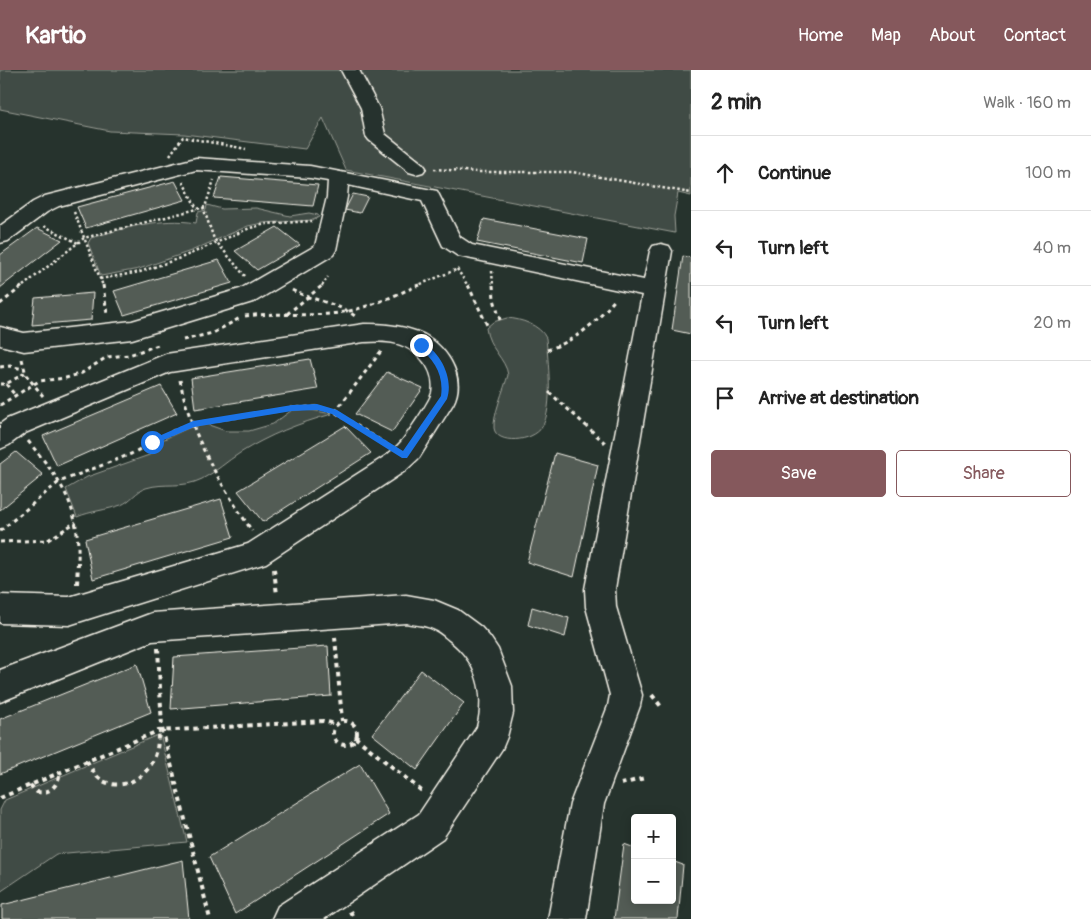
<!DOCTYPE html>
<meta charset="utf-8">
<style>
:root{--surface:#fff;--page:#f6f6f6;--text:#222;--muted:#767676;--line:#e0e0e0;--accent:#85585c}
body{margin:0;font-family:Pangolin,sans-serif;background:var(--page);color:var(--text)}
.controls{position:absolute;right:15px;bottom:15px;display:grid;overflow:hidden;border-radius:5px;box-shadow:0 2px 12px #0003}
.controls button{width:45px;height:45px;display:grid;place-items:center;padding:0;border:0;border-bottom:1px solid var(--line);background:var(--surface);color:var(--text);font:25px sans-serif}
.stop{position:absolute;width:15px;height:15px;margin:-11px;border:4px solid #1a73e8;border-radius:50%;background:#fff}
.stop.end{background:#1a73e8;border-color:#fff;box-shadow:0 1px 5px #0008}
.list{margin:0;padding:0;list-style:none}
h2{display:flex;justify-content:space-between;align-items:center;height:65px;margin:0;padding:0 20px;font-size:21px}
h2 small{font-size:16px;font-weight:400;color:var(--muted)}
.list li{display:grid;grid-template-columns:32px 1fr auto;gap:15px;align-items:center;box-sizing:border-box;height:75px;padding:0 20px;border-top:1px solid var(--line)}
.list b{display:block;font-size:19px;white-space:nowrap}
.list em{font-size:16px;font-style:normal;color:var(--muted)}
.actions{display:flex;gap:10px;padding:15px 20px}
.actions a{flex:1;padding:11px 0;border:1px solid var(--accent);border-radius:5px;text-align:center;font-size:18px;color:var(--accent)}
.actions .main{background:var(--accent);color:#fff}
.icon{flex:none;width:28px;height:28px;fill:none;stroke:currentColor;stroke-width:2;stroke-linecap:round;stroke-linejoin:round}
.map{position:relative;flex:none;width:691px;height:849px;overflow:hidden}
header{display:flex;align-items:center;gap:30px;box-sizing:border-box;height:70px;padding:0 25px;background:var(--accent);color:#fff}
header strong{font-size:24px}
nav{display:flex;gap:28px;margin-inline-start:auto;font-size:18px}
main{display:flex}
aside{flex:1;background:var(--surface)}
.map>svg:first-child{display:block}
.green{fill:#414b45;stroke:#9a9e96}
.building{fill:#525c55;stroke:#f4f1e8}
.lines{fill:none;stroke-linecap:round;stroke-linejoin:round}
.minor-casing{stroke:#f4f1e8;stroke-width:3}
.path-far2{stroke:#f4f1e8;stroke-width:2.5;stroke-dasharray:2.5 2.5;stroke-linecap:butt}
.path-far1{stroke:#f4f1e8;stroke-width:3;stroke-dasharray:4 4;stroke-linecap:butt}
.path{stroke:#f4f1e8;stroke-width:4;stroke-dasharray:4.5 4.5;stroke-linecap:butt}
.minor{fill:#26332d;fill-rule:evenodd}
.route{fill:#1a73e8}
</style>
<header>
<strong>Kartio</strong>
<nav><a>Home</a><a>Map</a><a>About</a><a>Contact</a></nav>
</header>
<main>
<div class="map">
<svg width="691" height="849" viewBox="0 0 691 849">
<rect width="100%" height="100%" fill="#26332d"/>
<filter id="ink" filterUnits="userSpaceOnUse"><feTurbulence type="fractalNoise" baseFrequency=".02" numOctaves="2"/><feDisplacementMap in="SourceGraphic" scale="10" xChannelSelector="R" yChannelSelector="G"/><feConvolveMatrix kernelMatrix="1 2 1 2 8 2 1 2 1" color-interpolation-filters="sRGB"/></filter>
<g filter="url(#ink)">
<g class="green">
<path d="M0 0H691V126L678 123 674 146 675 163 346 100 323 48 305 79 184 64 110 61 0 39Z"/>
<path d="M207 135 222 139 256 138 290 146 309 143 318 145 319 147 313 150 263 153 248 156 191 181 139 199 101 206 88 173 91 168C124 158 162 147 196 153L198 142 206 140Z"/>
<path d="M507 248C521 249 540 255 546 268 548 290 554 337 542 357 533 372 496 375 494 358 493 345 504 319 508 305 506 289 488 278 486 258L493 252Z"/>
<path d="M306 339 332 344C299 353 269 365 240 383 227 391 216 402 202 409 182 419 165 412 146 418 136 421 131 431 121 435 107 440 91 441 77 447L66 419 87 407 152 384 162 370 188 358 206 354 226 361H249L273 354 292 340Z"/>
<path d="M160 664 187 772 56 784 0 822V740L5 730Z"/>
</g>
<g class="building">
<path d="M221 107 293 113 318 115 313 136 214 128Z"/>
<path d="M175 111 185 130 86 158 77 137Z"/>
<path d="M353 124 368 127 360 143 345 140Z"/>
<path d="M484 149 588 169 583 193 477 172Z"/>
<path d="M277 157 300 175 257 200 235 181Z"/>
<path d="M37 158 62 170 0 218V185Z"/>
<path d="M683 186 691 188V264L672 260Z"/>
<path d="M219 190 232 213 124 245 114 221Z"/>
<path d="M93 223 91 250 32 255 35 228Z"/>
<path d="M310 289 318 319 195 339 191 308Z"/>
<path d="M387 302 423 318 392 362 355 344Z"/>
<path d="M161 316 177 343 57 396 43 366Z"/>
<path d="M345 356 371 383 263 452 238 421Z"/>
<path d="M16 382 43 405 0 440V394Z"/>
<path d="M555 383 598 395 574 507 527 492Z"/>
<path d="M221 429 233 467 93 509 85 469Z"/>
<path d="M532 537 569 548 565 567 528 555Z"/>
<path d="M328 576 331 626 171 639 174 587Z"/>
<path d="M137 594 151 642 0 704V649Z"/>
<path d="M421 600 464 633 417 700 372 664Z"/>
<path d="M360 694 389 744 235 844 209 787Z"/>
<path d="M624 774 635 778V830H672V791L683 795 678 849H614Z"/>
<path d="M183 790 189 849H2V835Z"/>
</g>
<g class="lines">
<g class="minor-casing">
<g id="minor">
<path d="M341 0H359L379 38 385 64 423 94 426 98 423 102 416 104 409 102 369 70 366 66 361 38Z"/>
<path d="M196 88 310 96 437 121 460 167 472 175 644 210 650 181 653 176 661 174 669 176 672 181 615 519 616 537 642 625 640 636 604 734 586 849H548L570 734 608 636 610 625 586 537 585 519 642 225 458 186 443 176 422 131 348 115 347 127 336 180 333 185 256 231 132 269 24 281 0 275V257L24 263 132 251 240 219 315 176 327 127 328 111 310 108 196 100 59 136 47 142 8 171 0 173V156L33 132 45 126Z"/>
<path d="M364 254C383 254 400 255 418 262 444 272 468 306 453 334L419 388 405 401 266 493 69 555 0 553V525L69 527 248 474 387 385C391 381 397 377 401 372 407 365 430 331 432 323 437 297 413 274 387 272 380 271 372 272 364 272L170 302 25 363 9 375 0 379V354L7 349 166 284Z"/>
<path d="M406 525 434 530 458 540 481 557 490 567 498 579 512 616 513 643 507 667 502 679 443 768 324 849H272L278 836 419 744 477 657C486 623 477 591 449 570 444 566 439 561 433 559 425 555 415 555 406 553L152 571 0 632V600L152 543Z"/>
</g>
</g>
<g class="path-far2">
<path d="M170 85 183 67 246 79"/>
<path d="M434 99 478 102H572L691 123"/>
<path d="M183 112 197 139"/>
<path d="M203 137 214 169 245 206"/>
<path d="M74 142 103 216"/>
<path d="M44 156 78 173"/>
<path d="M457 199 468 216"/>
<path d="M492 201 493 216"/>
<path d="M100 209 140 202 183 187 250 158 266 154 312 151"/>
<path d="M23 216 84 168 205 137 214 110"/>
<path d="M322 216 328 207"/>
<path d="M416 216 458 199"/>
</g>
<g class="path-far1">
<path d="M103 215 107 244"/>
<path d="M468 215 487 255"/>
<path d="M493 215 494 229 500 250"/>
<path d="M292 220C313 231 336 232 355 246"/>
<path d="M0 234 24 215"/>
<path d="M287 244 323 215"/>
<path d="M245 246C276 242 307 247 338 243 367 239 393 226 419 215"/>
<path d="M183 270 213 263 240 248"/>
<path d="M547 280C577 270 597 252 616 228"/>
<path d="M22 289 26 305 43 326"/>
<path d="M0 297 10 296 23 299"/>
<path d="M180 310C191 367 220 413 252 461"/>
<path d="M0 314H6L25 303"/>
<path d="M6 314 15 325"/>
<path d="M549 322 605 373"/>
<path d="M0 335 39 311 66 308 82 303 107 287 129 285 158 275"/>
<path d="M335 342 382 280"/>
<path d="M28 371C63 413 80 437 78 493"/>
<path d="M0 461 59 412 131 384 173 361 193 354 292 338 317 337 335 342 386 374"/>
<path d="M0 472 48 470 76 452"/>
</g>
<g class="path">
<path d="M274 499 277 525"/>
<path d="M77 514 78 492"/>
<path d="M335 567 342 651"/>
<path d="M158 578 162 658 210 849"/>
<path d="M652 625 663 639"/>
<circle cx="345" cy="663" r="12"/>
<path d="M355 667 423 722"/>
<path d="M87 691C92 700 97 710 108 713 125 719 145 707 153 691 158 681 158 672 158 661"/>
<path d="M621 714 645 708"/>
<path d="M30 715 37 722C51 724 58 715 60 702"/>
<path d="M0 728 158 661 323 651 336 654"/>
<path d="M350 841 354 849"/>
</g>
<use href="#minor" class="minor"/>
</g>
</g>
<path class="route" d="M421 272C440 281 454 308 447 329L407 388H402L332 344 317 340 292 341 194 357 152 375 148 372 150 370 193 351 292 335 317 334 337 340 403 381 441 326C444 305 434 289 418 277V273Z"/>
</svg>
<div class="controls">
<button>+</button>
<button>−</button>
</div>
<div class="stop" style="left:152px;top:372px"></div>
<div class="stop end" style="left:421px;top:275px"></div>
</div>
<aside>
<h2>2 min<small>Walk · 160 m</small></h2>
<ul class="list">
<li><svg class="icon" aria-label="ahead" viewBox="0 0 24 24"><path d="M12 20V5M6 11l6-6 6 6"/></svg><div><b>Continue</b></div><em>100 m</em></li>
<li><svg class="icon" aria-label="left" viewBox="0 0 24 24"><path d="M17 20v-9H6M10 6l-5 5 5 5"/></svg><div><b>Turn left</b></div><em>40 m</em></li>
<li><svg class="icon" aria-label="left" viewBox="0 0 24 24"><path d="M17 20v-9H6M10 6l-5 5 5 5"/></svg><div><b>Turn left</b></div><em>20 m</em></li>
<li><svg class="icon" aria-label="arrive" viewBox="0 0 24 24"><path d="M6 21V4h12l-3 4 3 4H6"/></svg><div><b>Arrive at destination</b></div></li>
</ul>
<div class="actions"><a class="main">Save</a><a>Share</a></div>
</aside>
</main>
